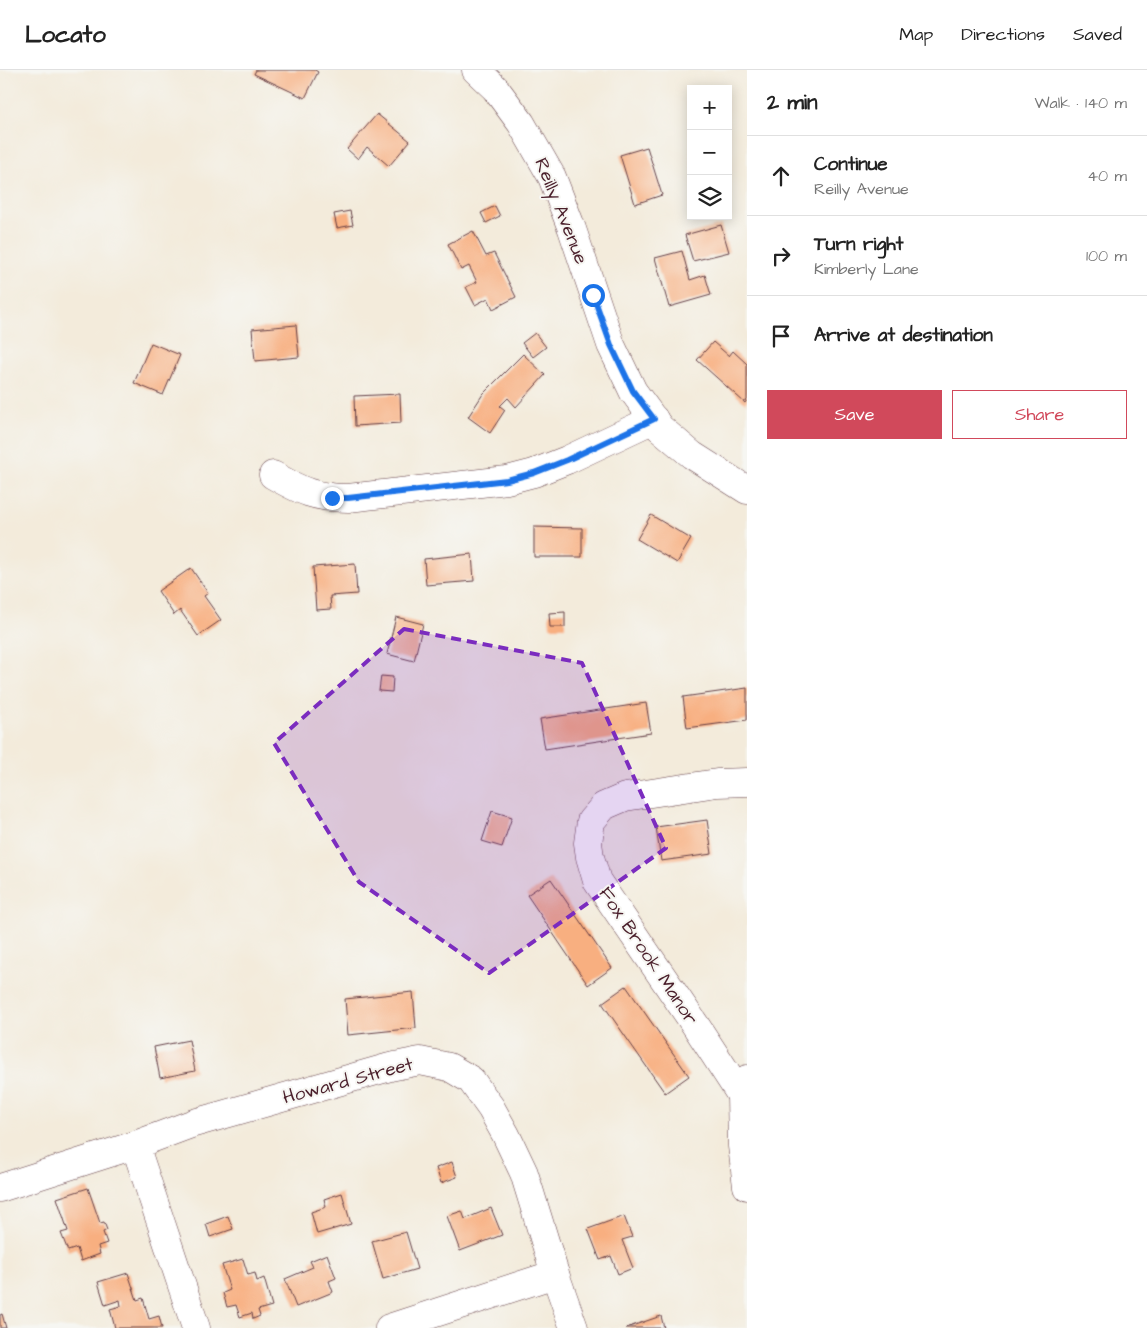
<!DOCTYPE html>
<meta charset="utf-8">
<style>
:root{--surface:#fff;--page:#f6f6f6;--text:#222;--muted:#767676;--line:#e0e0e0;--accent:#d1495b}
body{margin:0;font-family:"Architects Daughter",sans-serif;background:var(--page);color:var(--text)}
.controls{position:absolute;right:15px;top:15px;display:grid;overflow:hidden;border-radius:0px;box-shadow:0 2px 12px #0003}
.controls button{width:45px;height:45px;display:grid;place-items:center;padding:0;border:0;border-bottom:1px solid var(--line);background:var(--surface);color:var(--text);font:25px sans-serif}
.stop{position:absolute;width:15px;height:15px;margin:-11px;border:4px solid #1a73e8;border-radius:50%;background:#fff}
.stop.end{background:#1a73e8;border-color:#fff;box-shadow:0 1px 5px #0008}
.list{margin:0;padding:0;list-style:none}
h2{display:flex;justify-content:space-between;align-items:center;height:65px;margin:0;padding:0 20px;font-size:21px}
h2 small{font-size:16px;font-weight:400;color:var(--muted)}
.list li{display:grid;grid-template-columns:32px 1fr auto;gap:15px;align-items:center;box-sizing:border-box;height:80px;padding:0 20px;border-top:1px solid var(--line)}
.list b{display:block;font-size:19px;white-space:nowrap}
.list p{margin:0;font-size:16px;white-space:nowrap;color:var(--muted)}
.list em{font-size:16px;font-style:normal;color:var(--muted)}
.actions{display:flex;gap:10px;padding:15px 20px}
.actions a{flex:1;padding:11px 0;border:1px solid var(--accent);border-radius:0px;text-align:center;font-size:18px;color:var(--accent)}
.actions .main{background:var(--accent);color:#fff}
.icon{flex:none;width:28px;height:28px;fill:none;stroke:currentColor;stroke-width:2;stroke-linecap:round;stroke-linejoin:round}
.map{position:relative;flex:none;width:747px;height:1258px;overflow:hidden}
header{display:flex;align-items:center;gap:30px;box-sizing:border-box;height:70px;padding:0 25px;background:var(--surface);border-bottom:1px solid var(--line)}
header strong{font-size:24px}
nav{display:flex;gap:28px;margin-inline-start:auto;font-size:18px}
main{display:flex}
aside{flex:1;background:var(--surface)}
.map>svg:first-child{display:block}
.building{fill:#f8af80}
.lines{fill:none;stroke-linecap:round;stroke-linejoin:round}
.minor-casing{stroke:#633e45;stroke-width:29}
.minor{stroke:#fff;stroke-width:28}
.route{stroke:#1a73e8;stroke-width:6}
.marked{fill:#7b2cbf;fill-opacity:0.2;stroke:#7b2cbf;stroke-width:4;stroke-dasharray:10 6;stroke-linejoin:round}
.labels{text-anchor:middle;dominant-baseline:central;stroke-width:4;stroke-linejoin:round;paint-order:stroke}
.street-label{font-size:19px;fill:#4a1f2b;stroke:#f6f6f2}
</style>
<header>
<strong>Locato</strong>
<nav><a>Map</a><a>Directions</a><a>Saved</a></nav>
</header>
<main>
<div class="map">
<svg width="747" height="1258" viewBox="0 0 747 1258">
<rect width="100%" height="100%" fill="#f6f6f2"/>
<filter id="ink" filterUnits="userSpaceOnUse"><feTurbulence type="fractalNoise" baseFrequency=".02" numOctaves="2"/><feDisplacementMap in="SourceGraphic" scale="10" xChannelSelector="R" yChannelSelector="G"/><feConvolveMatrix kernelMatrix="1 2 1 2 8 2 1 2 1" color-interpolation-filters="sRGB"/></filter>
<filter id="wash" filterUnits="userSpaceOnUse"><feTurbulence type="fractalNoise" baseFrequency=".0096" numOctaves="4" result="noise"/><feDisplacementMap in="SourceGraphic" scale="20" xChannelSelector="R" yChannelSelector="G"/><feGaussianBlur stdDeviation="1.12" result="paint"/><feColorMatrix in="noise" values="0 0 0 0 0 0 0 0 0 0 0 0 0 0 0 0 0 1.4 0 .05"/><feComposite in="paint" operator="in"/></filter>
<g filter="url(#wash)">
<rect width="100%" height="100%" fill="#f3ebdb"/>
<g id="blocks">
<g class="building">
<path d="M256 0H315L318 2 305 28 254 4Z"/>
<path d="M377 44 410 71 389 96 367 77 358 89 347 79Z"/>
<path d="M647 77 662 125 635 134 620 85Z"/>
<path d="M495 136 500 146 486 153 481 143Z"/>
<path d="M350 141 353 155 337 158 334 144Z"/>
<path d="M721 155 729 182 693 191 685 165Z"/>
<path d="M473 161 486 186 494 183 516 227 493 239 488 228 475 235 466 217 477 212 469 196 461 200 448 174Z"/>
<path d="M682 181 690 210 705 205 711 225 669 237 655 188Z"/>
<path d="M296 255 299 287 255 291 252 259Z"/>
<path d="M535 263 546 277 533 287 522 273Z"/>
<path d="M713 272 729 286 733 281 747 294V330L745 333 697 290Z"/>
<path d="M151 273 180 285 163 325 134 313Z"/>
<path d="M523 284 545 305 516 337 508 328 500 336 505 340 490 363 468 347 483 324Z"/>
<path d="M400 324 401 353 355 356 354 326Z"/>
<path d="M651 445 691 469 677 493 637 469Z"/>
<path d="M534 457 582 458V487H534Z"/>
<path d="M472 484 474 511 426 515 424 489Z"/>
<path d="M355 494 357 524 330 526 331 539 316 540 313 497Z"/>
<path d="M191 498 208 523 204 526 221 550 198 566 180 540 174 545 158 521Z"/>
<path d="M565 542V557H550L549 543Z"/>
<path d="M396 547 423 554 414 591 387 584Z"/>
<path d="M381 606 393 607 392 622 379 621Z"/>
<path d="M747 618V650L687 658 683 627Z"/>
<path d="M646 633 651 663 545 679 540 649Z"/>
<path d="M492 741 512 747 502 777 482 771Z"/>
<path d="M707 750 712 784 661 791 656 757Z"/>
<path d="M551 809 612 898 588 915 527 825Z"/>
<path d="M626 916 689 1006 665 1023 602 933Z"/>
<path d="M413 922 416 958 348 965 345 929Z"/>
<path d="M189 970 195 1001 160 1008 154 977Z"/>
<path d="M452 1092 457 1107 441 1113 436 1098Z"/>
<path d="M88 1118 100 1153 104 1152 107 1160 103 1162 107 1173 98 1176 100 1184 81 1191 77 1178 68 1181 61 1163 68 1161 57 1128Z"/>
<path d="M342 1123 351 1154 317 1164 311 1142 326 1137 324 1129Z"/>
<path d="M491 1138 502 1165 460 1181 447 1146 462 1141 465 1149Z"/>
<path d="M228 1146 233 1159 210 1167 206 1154Z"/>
<path d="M624 1146 632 1167 622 1170 633 1198 618 1204 611 1186 600 1190 588 1159Z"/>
<path d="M406 1162 417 1199 383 1209 372 1171Z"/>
<path d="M327 1184 336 1208 329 1211 333 1222 296 1237 285 1209 313 1197 310 1191Z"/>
<path d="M243 1189 248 1205 255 1203 257 1211 264 1208 272 1236 258 1240 260 1246 253 1249 252 1243 240 1247 236 1235 227 1237 223 1223 230 1220 222 1195Z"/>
<path d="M128 1203 137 1230 143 1228 149 1249 159 1246 162 1258H115L110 1239 121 1236 120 1230 105 1235 98 1212Z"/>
<path d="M2 1244 6 1258H0V1245Z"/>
<path d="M661 1246 664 1258H626Z"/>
</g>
</g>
</g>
<g filter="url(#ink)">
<use href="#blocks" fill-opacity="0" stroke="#633e45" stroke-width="1"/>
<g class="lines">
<g class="minor-casing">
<g id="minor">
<path d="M476 0 495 18 521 53 552 107 572 159 611 275 633 321 660 358 692 385 747 420"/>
<path d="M273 405C301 421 315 428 348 428L507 410 534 403 567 390 654 349"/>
<path d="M747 1009 741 1025 742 1076 747 1116"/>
<path d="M741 1025 696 956 597 811 590 787 588 773 591 751 604 736 625 727 717 713 747 712"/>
<path d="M135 1075 196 1258"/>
<path d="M0 1118 135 1075 194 1053 390 997 420 991 449 997 471 1010 491 1038 506 1065 524 1103 555 1204 574 1258"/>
<path d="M389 1258 555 1204"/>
</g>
</g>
<use href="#minor" class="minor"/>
</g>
</g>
<g class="lines" filter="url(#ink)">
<path class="route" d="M332 428H348L507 410 534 403 567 390 654 349 633 321 611 275 593 225"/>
</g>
<path class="marked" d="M404 559 582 593 666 778 489 903 359 812 274 673Z"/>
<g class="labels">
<g class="street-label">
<text transform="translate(561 141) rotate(68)">Reilly Avenue</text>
<text transform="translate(648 886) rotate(56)">Fox Brook Manor</text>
<text transform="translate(348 1011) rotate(-15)">Howard Street</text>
</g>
</g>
</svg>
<div class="controls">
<button>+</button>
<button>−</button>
<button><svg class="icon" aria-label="layers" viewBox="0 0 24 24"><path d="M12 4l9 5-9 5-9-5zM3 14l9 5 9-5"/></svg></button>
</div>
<div class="stop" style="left:593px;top:225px"></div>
<div class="stop end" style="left:332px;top:428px"></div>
</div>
<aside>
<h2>2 min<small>Walk · 140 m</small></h2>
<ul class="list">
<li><svg class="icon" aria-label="ahead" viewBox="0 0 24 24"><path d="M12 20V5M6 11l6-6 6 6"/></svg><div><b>Continue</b><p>Reilly Avenue</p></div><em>40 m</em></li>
<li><svg class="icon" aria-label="right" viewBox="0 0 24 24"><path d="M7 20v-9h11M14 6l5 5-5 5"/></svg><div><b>Turn right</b><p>Kimberly Lane</p></div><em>100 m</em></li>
<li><svg class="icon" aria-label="arrive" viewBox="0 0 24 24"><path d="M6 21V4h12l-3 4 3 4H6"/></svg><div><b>Arrive at destination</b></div></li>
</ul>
<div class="actions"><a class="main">Save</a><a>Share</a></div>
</aside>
</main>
